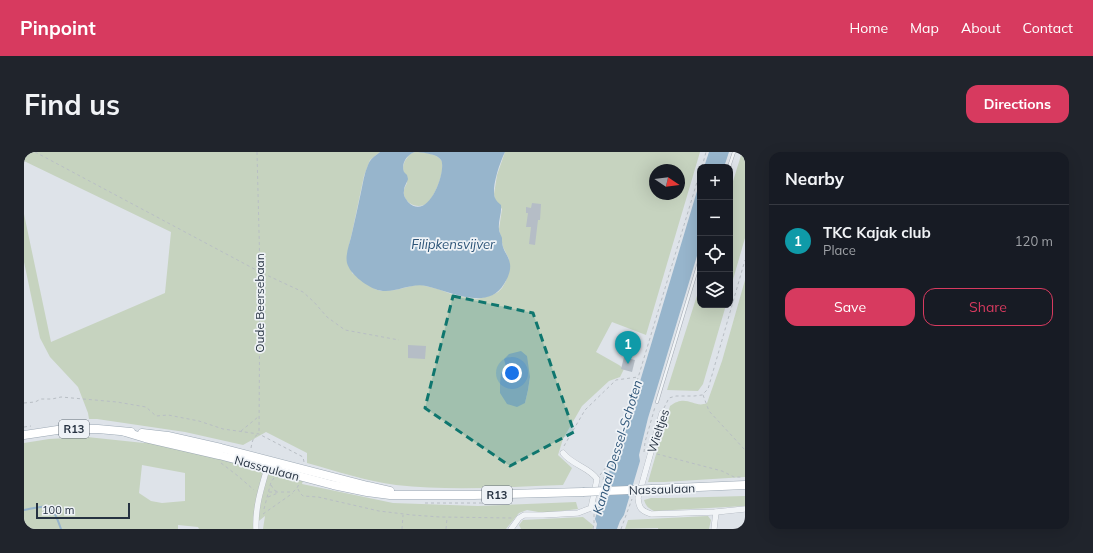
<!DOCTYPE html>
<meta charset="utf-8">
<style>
:root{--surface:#171b24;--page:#20242c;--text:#f1f3f6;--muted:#9ea1a6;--line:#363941;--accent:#d73a5f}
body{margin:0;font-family:Mulish,sans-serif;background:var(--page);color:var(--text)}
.controls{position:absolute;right:12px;top:12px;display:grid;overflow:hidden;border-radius:8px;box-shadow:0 4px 16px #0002}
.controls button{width:36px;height:36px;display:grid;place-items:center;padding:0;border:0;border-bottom:1px solid var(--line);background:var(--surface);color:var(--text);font:20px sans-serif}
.compass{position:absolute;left:625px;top:12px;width:36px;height:36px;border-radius:50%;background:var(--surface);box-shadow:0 4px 16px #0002;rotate:103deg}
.scale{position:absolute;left:12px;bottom:10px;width:94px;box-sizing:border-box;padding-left:4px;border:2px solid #263241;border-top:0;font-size:11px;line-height:14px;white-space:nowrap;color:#263241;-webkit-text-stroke:3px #eef2f6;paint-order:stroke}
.you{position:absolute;left:488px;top:221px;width:14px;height:14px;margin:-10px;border:3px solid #fff;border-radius:50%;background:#1a73e8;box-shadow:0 0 0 6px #1a73e833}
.badge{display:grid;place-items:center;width:26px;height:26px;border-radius:50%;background:var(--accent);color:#fff;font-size:13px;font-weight:700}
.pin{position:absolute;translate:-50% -33px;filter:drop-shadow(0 1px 2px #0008)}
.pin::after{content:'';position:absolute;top:21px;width:14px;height:12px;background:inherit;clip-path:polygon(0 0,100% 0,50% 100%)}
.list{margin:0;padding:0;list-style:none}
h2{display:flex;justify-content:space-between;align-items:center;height:52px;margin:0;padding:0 16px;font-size:17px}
h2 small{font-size:13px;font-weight:400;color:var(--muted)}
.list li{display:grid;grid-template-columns:26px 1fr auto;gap:12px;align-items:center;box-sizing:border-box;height:72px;padding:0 16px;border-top:1px solid var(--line)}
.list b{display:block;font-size:15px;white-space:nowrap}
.list p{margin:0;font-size:13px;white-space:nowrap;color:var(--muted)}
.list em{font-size:13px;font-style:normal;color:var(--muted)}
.actions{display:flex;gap:8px;padding:12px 16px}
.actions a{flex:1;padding:9px 0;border:1px solid var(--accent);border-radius:12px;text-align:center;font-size:14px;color:var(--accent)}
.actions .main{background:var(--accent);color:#fff}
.icon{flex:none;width:22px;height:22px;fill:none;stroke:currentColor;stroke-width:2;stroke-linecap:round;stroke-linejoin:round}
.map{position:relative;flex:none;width:721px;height:377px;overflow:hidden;border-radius:12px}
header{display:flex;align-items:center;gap:24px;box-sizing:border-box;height:56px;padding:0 20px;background:var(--accent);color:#fff}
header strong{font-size:19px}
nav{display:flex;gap:22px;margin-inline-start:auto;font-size:14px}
.intro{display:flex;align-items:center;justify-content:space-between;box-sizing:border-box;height:96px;padding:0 24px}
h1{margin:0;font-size:28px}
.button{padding:10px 18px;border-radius:12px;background:var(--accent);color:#fff;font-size:14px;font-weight:700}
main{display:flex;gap:24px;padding:0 24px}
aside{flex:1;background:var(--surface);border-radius:12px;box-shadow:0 4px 16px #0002}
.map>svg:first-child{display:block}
.green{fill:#c6d3bf;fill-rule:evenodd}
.water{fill:#97b5cc}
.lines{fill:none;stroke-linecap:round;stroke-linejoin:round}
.stream{stroke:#97b5cc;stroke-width:2}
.building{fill:#b5bdc6}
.lane-casing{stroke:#a3aab3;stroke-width:3.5}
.street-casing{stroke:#a3aab3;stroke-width:6}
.primary-casing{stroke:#9da9b5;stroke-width:9}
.path{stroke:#b8bec4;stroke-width:1;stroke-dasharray:3 3;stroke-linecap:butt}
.lane{stroke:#f1f4f7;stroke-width:2.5}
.street{stroke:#f1f4f7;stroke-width:5.5}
.primary{stroke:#fff;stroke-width:8}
.primary-bridge-casing{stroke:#9da9b5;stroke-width:9;stroke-linecap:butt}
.primary-bridge{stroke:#fff;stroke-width:8}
.marked{fill:#0f766e;fill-opacity:0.2;stroke:#0f766e;stroke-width:3;stroke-dasharray:8 5;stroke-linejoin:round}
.labels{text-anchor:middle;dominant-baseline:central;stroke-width:3.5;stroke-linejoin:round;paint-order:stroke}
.shield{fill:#eef2f6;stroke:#626c77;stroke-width:1}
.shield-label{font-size:11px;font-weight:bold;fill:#263241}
.street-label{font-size:12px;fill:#263241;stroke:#eef2f6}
.water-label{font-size:13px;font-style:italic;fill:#2e5578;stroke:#eef2f6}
</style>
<header>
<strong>Pinpoint</strong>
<nav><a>Home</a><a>Map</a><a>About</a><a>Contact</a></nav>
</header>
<div class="intro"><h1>Find us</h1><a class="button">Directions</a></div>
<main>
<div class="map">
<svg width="721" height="377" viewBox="0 0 721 377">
<rect width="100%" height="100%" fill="#dee3e9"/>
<g class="green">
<path d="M0 0H356L346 8 340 24 328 81 325 93 328 121 351 137 357 139 371 138 392 133H398L414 137 430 143 453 147 468 143 474 140 478 136 482 129 485 107 479 95 475 77 478 57 474 51 471 48 470 42 473 23 481 0H676L622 183 588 170 572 200 595 213 600 217 596 225 585 229 558 254 539 287 534 303 548 316 539 333C484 335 427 339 372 333 342 329 312 319 283 311V301L242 280 219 293 161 280 73 267H65L64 261 54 235 26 205 16 186 0 110V62L27 190 141 141 147 80 0 9ZM631 18H655V42H631ZM482 215 506 225 504 238 501 251 477 221Z"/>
<path d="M391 0C398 0 412 1 417 8 423 15 410 48 402 52 394 57 382 52 380 43 379 38 381 35 383 31 380 22 376 14 383 6 385 3 387 1 391 0Z"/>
<path d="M718 0H721V86L706 138V39Z"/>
<path d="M721 128V325L640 330H624L646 254C663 241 670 257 683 251L698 209Z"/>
<path d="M676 134V153H702L679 232 674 239 643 238Z"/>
<path d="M63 285 120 291 127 289 279 328 278 332 369 351 454 354 552 350 554 357 520 361 503 358 495 361 482 377H239L241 364 230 373V377H175L174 375 154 373V377H0V291L25 287ZM118 313 161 321V349L138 351 127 349 115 341Z"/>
<path d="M721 344V354L630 359C624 356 622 354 620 348L627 346H646Z"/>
<path d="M684 364 687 368 685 377H634V376L601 377 604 368Z"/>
<path d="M559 365 570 374 568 377H497L495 373 499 368Z"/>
</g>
<g class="water">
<path d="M356 0H391C382 3 377 12 380 20L383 23 384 27C383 31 380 34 380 39 379 43 381 46 384 50 405 71 423 17 417 8 413 2 401 1 394 0H481C476 10 467 36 471 46 472 49 475 51 477 53 478 61 474 69 475 77 475 80 477 83 478 86 478 89 478 92 479 95 481 101 485 105 486 112 487 118 484 126 480 132 463 160 426 139 402 134 386 130 368 144 351 137 341 133 326 122 323 111 321 102 326 91 328 81 331 68 334 54 337 40 339 31 340 22 344 13 346 7 351 4 356 0Z"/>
<path d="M685 0H705L700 15H680Z"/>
<path d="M676 29V94L624 266 615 303 616 309 600 363 596 369 593 377H572L573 372 571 367 587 314 594 303Z"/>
<path d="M497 199 503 204 506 225 504 238 501 251 493 255 483 252 476 241V231L477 221 482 215 480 207 485 202Z"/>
</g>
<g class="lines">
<path class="stream" d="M0 358C26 353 28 350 37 377"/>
</g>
<g class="building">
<path d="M508 51 517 52 516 68H514L511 93 505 92 507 75H502L504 61H502V55L507 56Z"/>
<path d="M384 193 402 194 401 207 384 206Z"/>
<path d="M600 205 611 208 608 220 597 217Z"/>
</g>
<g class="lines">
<g class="lane-casing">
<g id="lane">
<path d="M705 15 710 0"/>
<path d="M633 250 676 107"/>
</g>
</g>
<g class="street-casing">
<g id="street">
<path d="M638 261 614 346C615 357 618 359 627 362L692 360 721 357"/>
<path d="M232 377C231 354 238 334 244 313"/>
<path d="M487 377 495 366 500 363H519L554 361 567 356 573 327C565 315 548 313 539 301"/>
<path d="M690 377 692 360"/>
</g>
</g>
<g class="primary-casing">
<g id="primary">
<path d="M101 280 121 286 195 303 309 333 343 340 366 343H450L559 340"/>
<path d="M118 281 144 284 197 296 344 334 366 339"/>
<path d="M0 283 40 277H74L107 280"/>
<path d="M628 337 721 333"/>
</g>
</g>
<g class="path">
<path d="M11 0 236 120 279 140 290 150 303 165 321 178 375 188"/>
<path d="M233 0 236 120 235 282"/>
<path d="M0 1 7 0"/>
<path d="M678 15 682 0"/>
<path d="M679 243 685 259 721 298"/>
<path d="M0 251 11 250 17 247H28L37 245 93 250 122 255 132 264 144 263 175 269 199 277 235 282 279 305 280 310"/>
<path d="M640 256 645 246 652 244H670L678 243 684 237 721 108"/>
<path d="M0 275 7 274"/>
<path d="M217 279 234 265"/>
<path d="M38 285H45"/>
<path d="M540 294 561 258 592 228 614 225"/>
<path d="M227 296C228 290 229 284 235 282"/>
<path d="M620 300 621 290 631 255"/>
<path d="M633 302 698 319 710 325H718"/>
<path d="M197 311 214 324 230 338"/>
<path d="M576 323 583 314 592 299 676 20"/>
<path d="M579 328 583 316"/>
<path d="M247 333 250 338 254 340"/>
<path d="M274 337 276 341 279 344 294 345 355 359 388 363 416 365 488 366"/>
<path d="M245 340H269L273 336 275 332"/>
<path d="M244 345 254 341"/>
<path d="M401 351H459"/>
<path d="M240 357 247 330 250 326"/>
<path d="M239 362 269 341"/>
<path d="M378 377 379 363"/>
<path d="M422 377 423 366"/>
<path d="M569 377 570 372V362"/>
<path d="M597 377 608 347"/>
</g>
<use href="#lane" class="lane"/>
<use href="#street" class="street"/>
<use href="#primary" class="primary"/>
<g class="primary-bridge-casing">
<path id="primary-bridge" d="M559 340 628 337"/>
</g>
<use href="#primary-bridge" class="primary-bridge"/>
</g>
<path class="marked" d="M429 144 509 161 550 280 486 314 401 256Z"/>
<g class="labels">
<g class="shield">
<rect x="35" y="268" width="30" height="18" rx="3"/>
<rect x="458" y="334" width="30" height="18" rx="3"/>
</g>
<g class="shield-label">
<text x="50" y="277">R13</text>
<text x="473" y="343">R13</text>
</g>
<g class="street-label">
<text transform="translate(235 151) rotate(-90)">Oude Beersebaan</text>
<text transform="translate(634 279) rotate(-72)">Wieltjes</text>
<text transform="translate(243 316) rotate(15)">Nassaulaan</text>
<text transform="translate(638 337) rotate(-2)">Nassaulaan</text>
</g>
<g class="water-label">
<text x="429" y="92">Filipkensvijver</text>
<text transform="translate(593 295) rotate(-73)">Kanaal Dessel-Schoten</text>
</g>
</g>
</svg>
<div class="controls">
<button>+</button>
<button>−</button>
<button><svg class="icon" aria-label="locate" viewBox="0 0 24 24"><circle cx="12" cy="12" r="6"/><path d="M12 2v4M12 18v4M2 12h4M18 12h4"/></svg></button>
<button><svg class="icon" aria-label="layers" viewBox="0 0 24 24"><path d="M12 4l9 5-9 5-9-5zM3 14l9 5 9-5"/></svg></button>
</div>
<svg class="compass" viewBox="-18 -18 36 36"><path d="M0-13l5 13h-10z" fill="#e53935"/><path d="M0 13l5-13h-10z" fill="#9ea1a6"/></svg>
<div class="scale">100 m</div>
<div class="you"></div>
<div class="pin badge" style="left:604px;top:212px;background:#0f9aa8">1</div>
</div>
<aside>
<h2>Nearby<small></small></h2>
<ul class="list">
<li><span class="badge" style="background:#0f9aa8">1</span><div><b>TKC Kajak club</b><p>Place</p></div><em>120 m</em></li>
</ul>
<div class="actions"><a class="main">Save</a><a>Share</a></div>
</aside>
</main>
